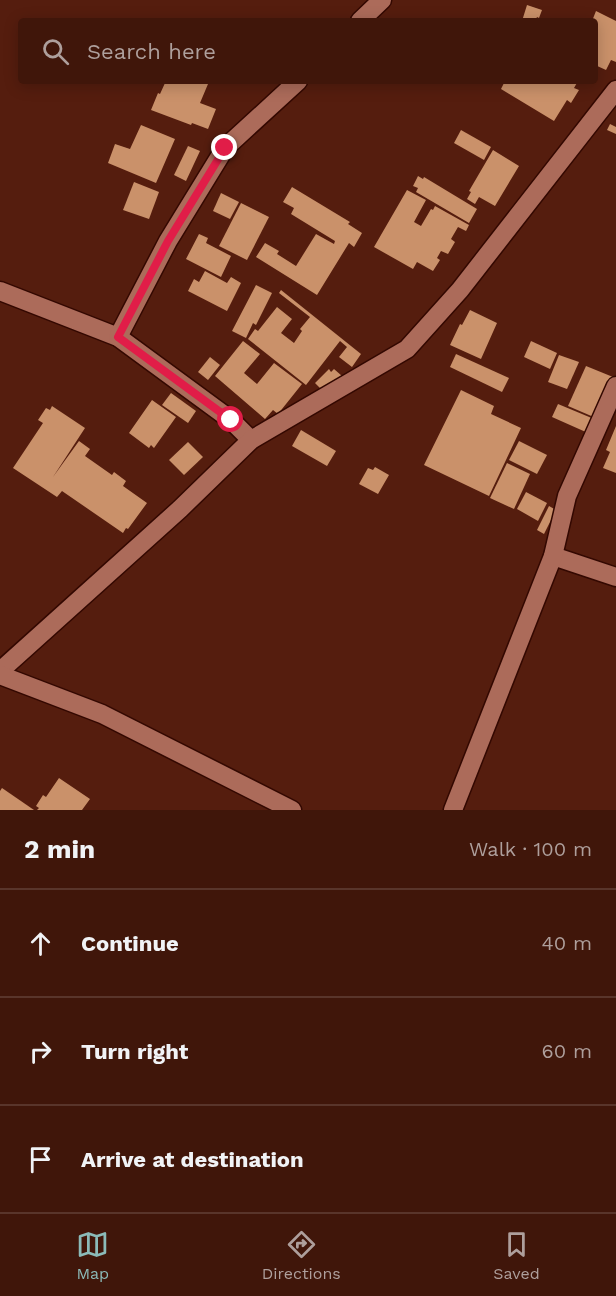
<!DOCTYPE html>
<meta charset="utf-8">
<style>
:root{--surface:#40160a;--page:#471f13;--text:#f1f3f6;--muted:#ae9f9c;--line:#59352b;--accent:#8bbbb9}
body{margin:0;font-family:"Work Sans",sans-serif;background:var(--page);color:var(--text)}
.stop{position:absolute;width:18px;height:18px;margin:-14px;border:4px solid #e11d48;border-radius:50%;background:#fff}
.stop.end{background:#e11d48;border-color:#fff;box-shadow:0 2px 6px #0008}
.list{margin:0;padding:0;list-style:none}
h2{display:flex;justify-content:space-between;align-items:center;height:78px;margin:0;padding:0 24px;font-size:26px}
h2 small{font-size:20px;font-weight:400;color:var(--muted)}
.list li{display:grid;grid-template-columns:39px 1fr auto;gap:18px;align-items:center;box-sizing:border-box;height:108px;padding:0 24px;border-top:2px solid var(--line)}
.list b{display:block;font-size:22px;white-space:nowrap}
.list em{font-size:20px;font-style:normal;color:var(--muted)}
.icon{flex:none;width:33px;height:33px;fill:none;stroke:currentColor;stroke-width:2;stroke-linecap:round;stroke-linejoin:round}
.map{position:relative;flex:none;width:616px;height:810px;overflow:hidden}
.search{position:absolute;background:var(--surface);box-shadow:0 3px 15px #0003;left:18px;right:18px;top:18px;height:66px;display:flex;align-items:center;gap:15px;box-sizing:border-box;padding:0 21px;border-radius:6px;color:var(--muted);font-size:22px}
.sheet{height:402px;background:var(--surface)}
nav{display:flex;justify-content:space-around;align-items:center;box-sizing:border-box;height:84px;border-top:2px solid var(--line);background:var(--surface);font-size:16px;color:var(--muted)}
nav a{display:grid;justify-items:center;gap:3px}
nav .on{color:var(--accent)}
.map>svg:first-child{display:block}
.building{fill:#ca916a}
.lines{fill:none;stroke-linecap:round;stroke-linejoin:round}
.minor-casing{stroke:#330801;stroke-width:21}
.minor{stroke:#ac6b5a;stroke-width:18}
.route{stroke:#e11d48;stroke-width:8}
</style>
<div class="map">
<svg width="616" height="810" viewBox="0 0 616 810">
<rect width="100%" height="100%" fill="#551d0e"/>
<g class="building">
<path d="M527 5 542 10 539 18 537 17 535 21H522Z"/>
<path d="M596 11 616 21V62L611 60 606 70 595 65V21H592Z"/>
<path d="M169 81H200L208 84 200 103 216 109 208 129 192 123 191 125 151 110 158 93 160 94 165 83 168 84Z"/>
<path d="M505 81H578L574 88 579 90 571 103 567 100 554 121 501 89Z"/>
<path d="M610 124 616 127V134L607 130Z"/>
<path d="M141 125 175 139 156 183 108 163 115 144 130 149Z"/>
<path d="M461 130 491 147 484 160 454 143Z"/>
<path d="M188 146 200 151 186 181 174 175Z"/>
<path d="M493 150 519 166 495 206 479 197 475 204 467 199 471 192 469 191Z"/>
<path d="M418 176 423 179 424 177 477 209 469 223 416 192 418 188 413 186Z"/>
<path d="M134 182 159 192 149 219 123 210Z"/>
<path d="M292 187 350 222 348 224 362 233 354 247 349 243 317 295 256 257 265 243 279 251 277 254 296 266 316 234 334 244 335 241 291 214 294 208 283 202Z"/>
<path d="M407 190 426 200 414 222 421 226 431 209 433 210 435 206 469 225 466 231 458 227 451 239 455 242 448 254 441 251 437 258 440 260 433 271 417 262 413 269 374 247Z"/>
<path d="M221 193 239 202 230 219 213 211Z"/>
<path d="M241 203 269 217 247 260 219 246Z"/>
<path d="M199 234 208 238 206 243 231 256 221 277 186 259Z"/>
<path d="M205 271 227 283 231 277 241 283 227 311 188 291 194 279 199 282Z"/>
<path d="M256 285 272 293 256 325 253 323 246 338 232 331Z"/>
<path d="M281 290 361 354 352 367 339 357 347 347 340 341 306 385 248 339 255 329 258 331 277 307 292 319 281 333 294 343 302 331 300 329 310 317 279 293Z"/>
<path d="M470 310 497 323 481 359 450 345 460 324 462 325Z"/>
<path d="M243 341 260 354 244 373 257 384 274 363 302 384 278 414 273 410 265 419 215 376Z"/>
<path d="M531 341 557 353 550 369 524 357Z"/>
<path d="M456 354 509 378 502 392 450 367Z"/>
<path d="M559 355 579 362 567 389 548 382Z"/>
<path d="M210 357 220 365 208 380 198 372Z"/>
<path d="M586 366 613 377 596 418 568 406Z"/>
<path d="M329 369 331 372 334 369 342 376 324 392 315 383Z"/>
<path d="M461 390 494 406 491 414 521 428 489 496 424 465Z"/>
<path d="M171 393 196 411 188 423 162 405Z"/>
<path d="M152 400 176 417 154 448 151 445 149 448 129 433Z"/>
<path d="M558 404 594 419 588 433 552 417Z"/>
<path d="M52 406 85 428 53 477 79 441 90 449 85 456 112 475 114 472 126 481 123 486 147 503 128 529 126 528 123 533 62 491 57 497 13 468 43 423 38 420 46 408 50 410Z"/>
<path d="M616 426V473L603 468 610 452 606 450Z"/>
<path d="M301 430 336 451 327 466 292 446Z"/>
<path d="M519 441 547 455 537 474 509 460Z"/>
<path d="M188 442 203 457 184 475 169 460Z"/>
<path d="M507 463 530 474 514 509 490 498Z"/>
<path d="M375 467 389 475 378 494 359 484 368 468 373 470Z"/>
<path d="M526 492 547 503 538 521 517 509Z"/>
<path d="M549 506 556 510 544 534 537 530Z"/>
<path d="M59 778 90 799 82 810H37L39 808 36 806 43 795 46 797Z"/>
<path d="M2 788 34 810H0V791Z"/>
</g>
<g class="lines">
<g class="minor-casing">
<g id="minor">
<path d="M360 21 382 0"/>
<path d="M0 291 118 337 231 420 251 440"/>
<path d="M118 337 168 241 225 148 298 81"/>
<path d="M553 556 616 577"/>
<path d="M0 671 180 509 251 440 407 349 460 290 616 90"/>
<path d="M0 675 102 714 292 810"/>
<path d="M453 810 553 556 567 496 616 386"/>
</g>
</g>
<use href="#minor" class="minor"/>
</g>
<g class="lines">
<path class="route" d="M225 148 168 241 118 337 231 420"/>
</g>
</svg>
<div class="stop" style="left:231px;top:420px"></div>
<div class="stop end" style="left:225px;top:148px"></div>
<div class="search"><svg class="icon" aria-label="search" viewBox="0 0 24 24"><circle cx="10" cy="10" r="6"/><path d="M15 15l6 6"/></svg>Search here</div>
</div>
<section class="sheet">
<h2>2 min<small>Walk · 100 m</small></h2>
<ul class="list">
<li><svg class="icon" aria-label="ahead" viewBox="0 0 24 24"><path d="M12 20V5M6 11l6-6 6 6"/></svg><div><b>Continue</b></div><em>40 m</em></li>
<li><svg class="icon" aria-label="right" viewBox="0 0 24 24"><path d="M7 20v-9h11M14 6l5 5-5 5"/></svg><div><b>Turn right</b></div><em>60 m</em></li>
<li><svg class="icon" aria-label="arrive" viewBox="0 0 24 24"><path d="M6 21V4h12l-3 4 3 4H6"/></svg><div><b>Arrive at destination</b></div></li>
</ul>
</section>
<nav>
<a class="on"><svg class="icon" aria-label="map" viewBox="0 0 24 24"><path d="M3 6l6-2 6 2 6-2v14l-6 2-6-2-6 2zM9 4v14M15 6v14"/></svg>Map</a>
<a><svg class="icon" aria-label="directions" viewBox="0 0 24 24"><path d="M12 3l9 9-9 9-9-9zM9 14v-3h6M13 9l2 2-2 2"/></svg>Directions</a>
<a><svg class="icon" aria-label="saved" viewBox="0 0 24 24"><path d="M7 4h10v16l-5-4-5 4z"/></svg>Saved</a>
</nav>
